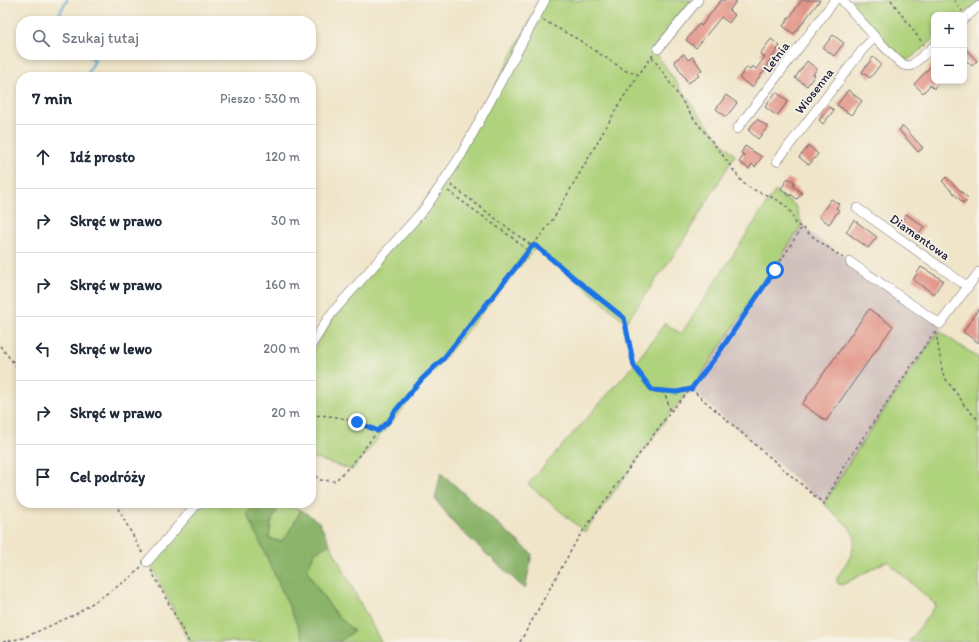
<!DOCTYPE html>
<html lang="pl">
<meta charset="utf-8">
<style>
:root{--surface:#fff;--page:#f2f2f3;--text:#1f2937;--muted:#747a83;--line:#e0e1e3}
body{margin:0;font-family:Itim,sans-serif;background:var(--page);color:var(--text)}
.controls{position:absolute;right:12px;top:12px;display:grid;overflow:hidden;border-radius:8px;box-shadow:0 2px 6px #0003}
.controls button{width:36px;height:36px;display:grid;place-items:center;padding:0;border:0;border-bottom:1px solid var(--line);background:var(--surface);color:var(--text);font:20px sans-serif}
.stop{position:absolute;width:12px;height:12px;margin:-9px;border:3px solid #1a73e8;border-radius:50%;background:#fff}
.stop.end{background:#1a73e8;border-color:#fff;box-shadow:0 1px 4px #0008}
.list{margin:0;padding:0;list-style:none}
h2{display:flex;justify-content:space-between;align-items:center;height:52px;margin:0;padding:0 16px;font-size:17px}
h2 small{font-size:13px;font-weight:400;color:var(--muted)}
.list li{display:grid;grid-template-columns:26px 1fr auto;gap:12px;align-items:center;box-sizing:border-box;height:64px;padding:0 16px;border-top:1px solid var(--line)}
.list b{display:block;font-size:15px;white-space:nowrap}
.list em{font-size:13px;font-style:normal;color:var(--muted)}
.icon{flex:none;width:22px;height:22px;fill:none;stroke:currentColor;stroke-width:2;stroke-linecap:round;stroke-linejoin:round}
.map{position:relative;flex:none;width:979px;height:642px;overflow:hidden}
.search{position:absolute;background:var(--surface);box-shadow:0 2px 6px #0003;left:16px;top:16px;width:300px;height:44px;display:flex;align-items:center;gap:10px;box-sizing:border-box;padding:0 14px;border-radius:16px;color:var(--muted);font-size:15px}
.panel{position:absolute;background:var(--surface);box-shadow:0 2px 6px #0003;left:16px;top:72px;width:300px;height:436px;border-radius:16px}
.map>svg:first-child{display:block}
.industrial{fill:#d0c0bc}
.green{fill:#afd27b;stroke:#687a5b}
.forest{fill:#8bb46b;stroke:#566b53}
.lines{fill:none;stroke-linecap:round;stroke-linejoin:round}
.stream{stroke:#63aad9;stroke-width:2.5}
.building{fill:#e29488}
.minor-casing{stroke:#6a666d;stroke-width:10}
.path{stroke:#6a666d;stroke-width:1.5;stroke-dasharray:3 3;stroke-linecap:butt}
.minor{stroke:#fff;stroke-width:9}
.route{stroke:#1a73e8;stroke-width:5}
.labels{text-anchor:middle;dominant-baseline:central;stroke-width:3.5;stroke-linejoin:round;paint-order:stroke}
.street-label{font-size:13px;fill:#22223b;stroke:#f7f3e8}
</style>
<div class="map">
<svg width="979" height="642" viewBox="0 0 979 642">
<rect width="100%" height="100%" fill="#f7f3e8"/>
<filter id="ink" filterUnits="userSpaceOnUse"><feTurbulence type="fractalNoise" baseFrequency=".025" numOctaves="2"/><feDisplacementMap in="SourceGraphic" scale="8" xChannelSelector="R" yChannelSelector="G"/><feConvolveMatrix kernelMatrix="1 2 1 2 8 2 1 2 1" color-interpolation-filters="sRGB"/></filter>
<filter id="wash" filterUnits="userSpaceOnUse"><feTurbulence type="fractalNoise" baseFrequency=".012" numOctaves="4" result="noise"/><feDisplacementMap in="SourceGraphic" scale="16" xChannelSelector="R" yChannelSelector="G"/><feGaussianBlur stdDeviation="0.9" result="paint"/><feColorMatrix in="noise" values="0 0 0 0 0 0 0 0 0 0 0 0 0 0 0 0 0 1.4 0 .05"/><feComposite in="paint" operator="in"/></filter>
<g filter="url(#wash)">
<rect width="100%" height="100%" fill="#f0e5c9"/>
<path class="industrial" d="M802 224 815 237 945 323 863 441 824 504 691 389 776 265Z"/>
<g class="green">
<path d="M541 0H692L653 49C678 84 704 126 735 155L680 246 626 322 536 247 352 470 311 457V353L344 302 444 176 479 117Z"/>
<path d="M847 0H979V2L963 15H934V39L908 60 895 55Z"/>
<path d="M775 191 795 205 802 224 776 265 691 389 671 412 585 532 528 484 634 365 665 323 681 334Z"/>
<path d="M939 331 956 343 979 358V642H909L936 605 888 562 883 563 842 585 839 584 837 582V578L850 557 853 548 855 538 849 527 824 504 852 458 874 425Z"/>
<path d="M201 503H254V507L248 514 305 642H189L151 565 160 551Z"/>
<path d="M273 503H282L301 510 288 534 281 542 269 538 271 522 277 511Z"/>
<path d="M330 544 369 620 381 642H339L354 631 334 612 316 586 307 570 315 552Z"/>
</g>
<g class="forest">
<path d="M441 473 532 554 525 589 457 527 435 499Z"/>
<path d="M254 503H273L277 511 271 522 269 538 281 542 288 534 301 510 319 522 330 544 315 552 307 570 316 586 334 612 354 631 339 642H305L247 513 254 507Z"/>
</g>
<g class="lines">
<g class="stream">
<path d="M55 21 67 0"/>
<path d="M86 77 95 60 87 55"/>
</g>
</g>
<g id="blocks">
<g class="building">
<path d="M721 0H737L729 11 735 15 729 23 721 17 696 48 686 40 699 24 701 26Z"/>
<path d="M802 0H820L794 34 783 26Z"/>
<path d="M833 35 844 43 834 56 823 48Z"/>
<path d="M771 39 780 46 767 64 768 65 764 71 752 87 739 78 747 67 750 69 752 66 756 69 765 57 760 54Z"/>
<path d="M964 47 977 61 972 66 964 58Z"/>
<path d="M684 54 688 60 693 57 702 70 697 74 699 76 688 83 674 61Z"/>
<path d="M873 57 881 64 870 78 862 72Z"/>
<path d="M807 61 817 69 813 74 815 75 807 86 795 78Z"/>
<path d="M934 63V81H940L934 88V89L930 85 923 93 914 84Z"/>
<path d="M848 90 862 101 851 115 837 105Z"/>
<path d="M776 92 788 101 777 116 765 107Z"/>
<path d="M726 95 737 103 726 117 716 109Z"/>
<path d="M829 107 834 110 823 124 819 120Z"/>
<path d="M757 119 768 127 758 139 748 130Z"/>
<path d="M903 126 923 148 918 152 899 130Z"/>
<path d="M745 146 762 157 755 167 752 164 749 169 739 162 744 155 741 153Z"/>
<path d="M809 146 818 154 809 165 799 157Z"/>
<path d="M946 177 968 198 963 203 942 181Z"/>
<path d="M788 178 795 182 793 186 802 193 797 199 791 194 790 196 781 189Z"/>
<path d="M831 199 839 204 836 208 839 210 829 224 819 217Z"/>
<path d="M906 214 924 227 917 237 899 225Z"/>
<path d="M854 220 877 237 868 248 846 232Z"/>
<path d="M921 267 943 280 934 294 913 280Z"/>
<path d="M979 308V343L963 332Z"/>
<path d="M869 309 893 326 826 421 802 404Z"/>
</g>
</g>
</g>
<g filter="url(#ink)">
<use href="#blocks" fill-opacity="0" stroke="#6a666d" stroke-width="1"/>
<g class="lines">
<g class="minor-casing">
<g id="minor">
<path d="M842 0 875 37 894 57 903 65 909 66 912 65 934 46"/>
<path d="M964 19 979 6"/>
<path d="M658 49 698 0"/>
<path d="M737 129 835 0"/>
<path d="M777 161 864 48 875 37"/>
<path d="M857 208 968 287"/>
<path d="M850 262 940 324 979 272"/>
<path d="M311 345 331 314 426 207 441 185 461 155 545 0"/>
<path d="M147 562 198 503"/>
</g>
</g>
<g class="path">
<path d="M891 0 924 45"/>
<path d="M954 0 962 11"/>
<path d="M543 20 579 40 626 71 638 74"/>
<path d="M652 57 658 65 694 119 719 150 734 171 743 183 752 189 776 199 787 207 792 214 795 224 801 227"/>
<path d="M451 185 532 246H537L579 282 625 318 634 365 652 390 677 392 691 389"/>
<path d="M448 191 514 239 528 251"/>
<path d="M936 332 942 370 944 376 947 381 960 398 964 405 979 421"/>
<path d="M0 346 21 372"/>
<path d="M691 389 824 504 844 466 935 331"/>
<path d="M662 391 666 397 671 412"/>
<path d="M311 416C334 413 357 422 378 431"/>
<path d="M311 472 320 480 335 481 353 463 381 427 389 421 395 411 422 379 443 359 499 287 513 271 528 251 545 230 555 216 621 101 637 77 653 55"/>
<path d="M115 503 143 554"/>
<path d="M151 570 189 642"/>
<path d="M3 642 23 638 76 614 127 580 141 567"/>
<path d="M520 642 578 538 671 411 691 389 718 354 775 270 802 227 809 234 843 258"/>
</g>
<use href="#minor" class="minor"/>
</g>
</g>
<g class="lines" filter="url(#ink)">
<path class="route" d="M357 422 378 431 389 421 395 411 422 379 443 359 500 287 513 271 532 246H536L579 282 624 318 634 366 652 390 677 392 691 389 718 354 775 270"/>
</g>
<g class="labels">
<g class="street-label">
<text transform="translate(776 57) rotate(-53)">Letnia</text>
<text transform="translate(814 91) rotate(-52)">Wiosenna</text>
<text transform="translate(920 237) rotate(35)">Diamentowa</text>
</g>
</g>
</svg>
<div class="controls">
<button>+</button>
<button>−</button>
</div>
<div class="stop" style="left:775px;top:270px"></div>
<div class="stop end" style="left:357px;top:422px"></div>
<div class="search"><svg class="icon" aria-label="search" viewBox="0 0 24 24"><circle cx="10" cy="10" r="6"/><path d="M15 15l6 6"/></svg>Szukaj tutaj</div>
<section class="panel">
<h2>7 min<small>Pieszo · 530 m</small></h2>
<ul class="list">
<li><svg class="icon" aria-label="ahead" viewBox="0 0 24 24"><path d="M12 20V5M6 11l6-6 6 6"/></svg><div><b>Idź prosto</b></div><em>120 m</em></li>
<li><svg class="icon" aria-label="right" viewBox="0 0 24 24"><path d="M7 20v-9h11M14 6l5 5-5 5"/></svg><div><b>Skręć w prawo</b></div><em>30 m</em></li>
<li><svg class="icon" aria-label="right" viewBox="0 0 24 24"><path d="M7 20v-9h11M14 6l5 5-5 5"/></svg><div><b>Skręć w prawo</b></div><em>160 m</em></li>
<li><svg class="icon" aria-label="left" viewBox="0 0 24 24"><path d="M17 20v-9H6M10 6l-5 5 5 5"/></svg><div><b>Skręć w lewo</b></div><em>200 m</em></li>
<li><svg class="icon" aria-label="right" viewBox="0 0 24 24"><path d="M7 20v-9h11M14 6l5 5-5 5"/></svg><div><b>Skręć w prawo</b></div><em>20 m</em></li>
<li><svg class="icon" aria-label="arrive" viewBox="0 0 24 24"><path d="M6 21V4h12l-3 4 3 4H6"/></svg><div><b>Cel podróży</b></div></li>
</ul>
</section>
</div>
